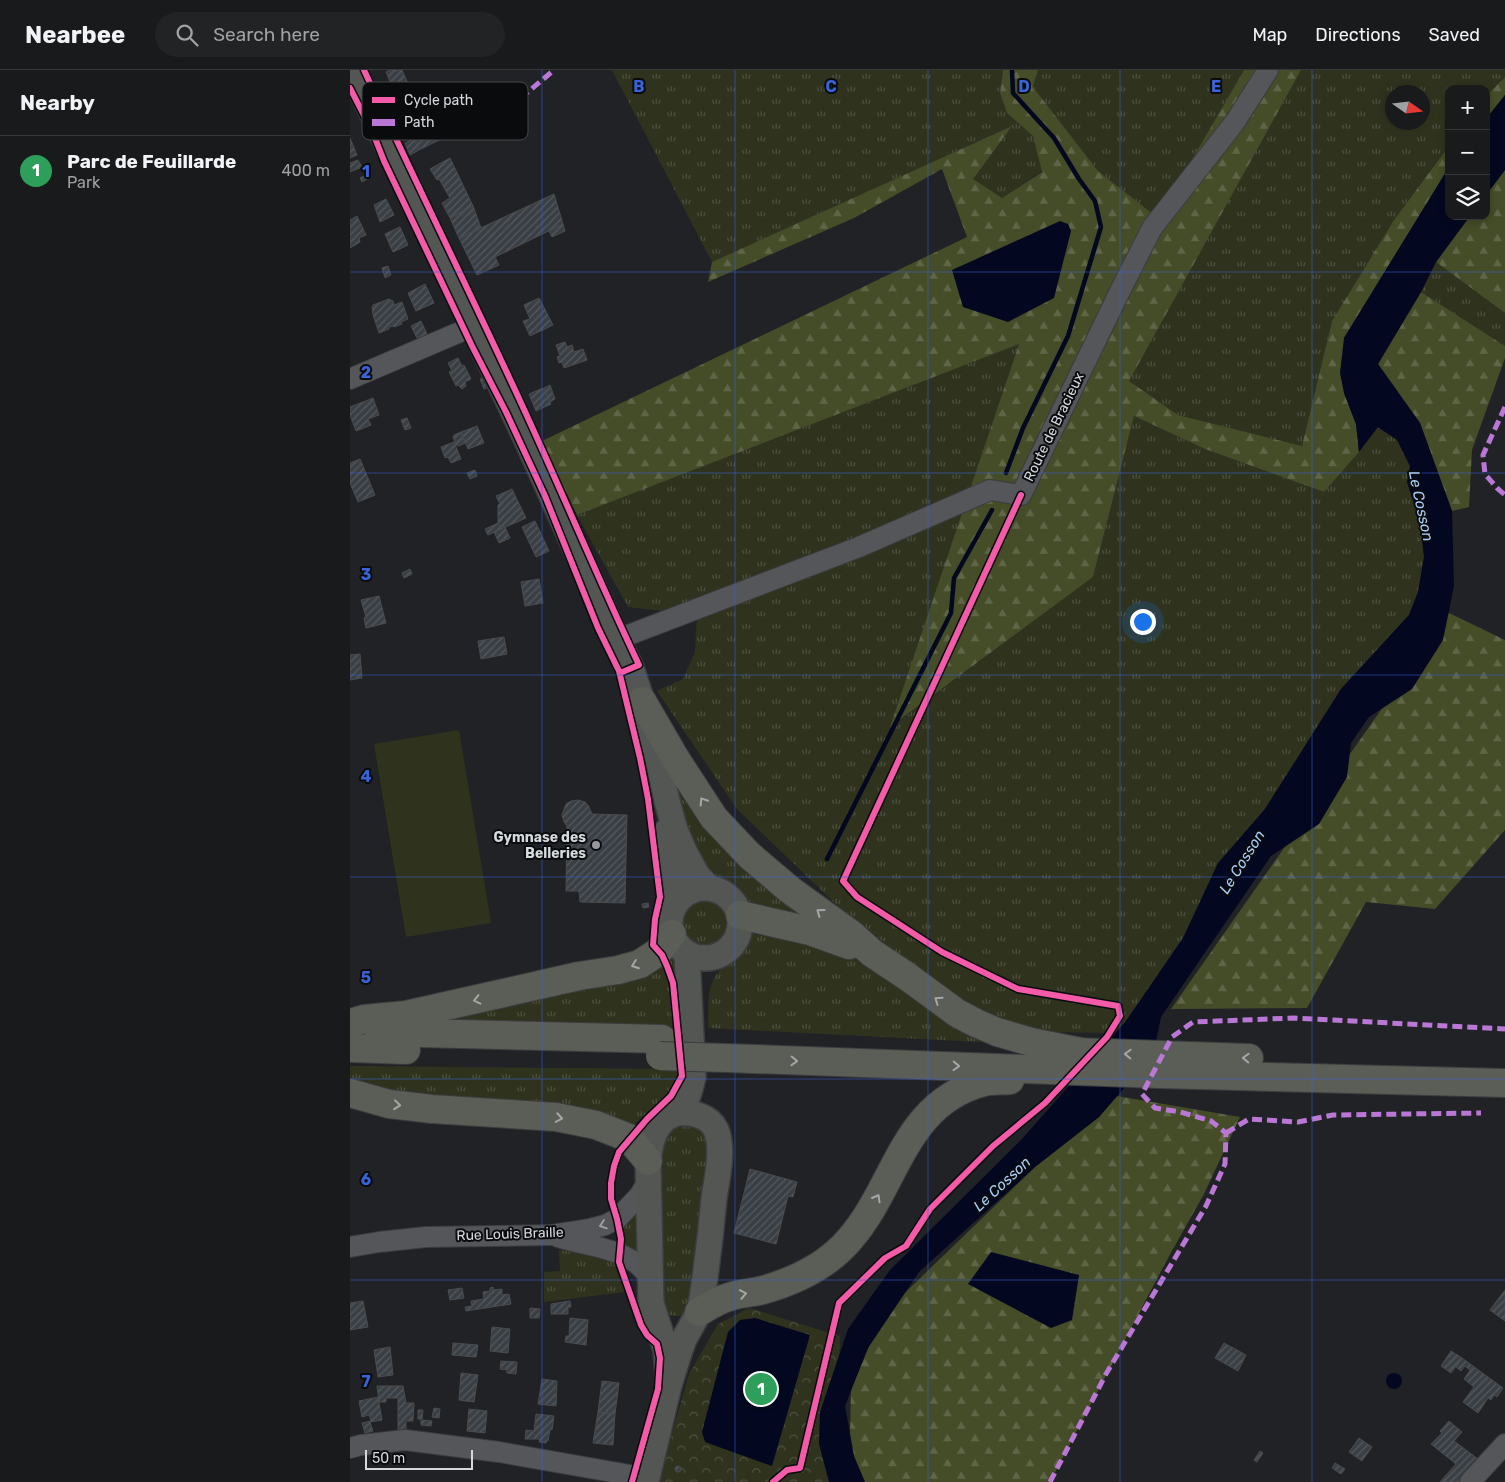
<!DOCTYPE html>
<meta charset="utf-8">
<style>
:root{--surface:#181a1c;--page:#212325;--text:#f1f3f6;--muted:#9fa1a3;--line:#36383b;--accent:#96989d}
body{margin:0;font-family:Rubik,sans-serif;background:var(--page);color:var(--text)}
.controls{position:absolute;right:15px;top:15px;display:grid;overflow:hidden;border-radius:10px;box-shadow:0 2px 8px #0003}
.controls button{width:45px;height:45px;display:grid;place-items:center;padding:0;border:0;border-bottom:1px solid var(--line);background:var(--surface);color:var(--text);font:25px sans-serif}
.compass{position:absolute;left:1035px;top:15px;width:45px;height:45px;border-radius:50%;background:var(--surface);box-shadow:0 2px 8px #0003;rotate:104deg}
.scale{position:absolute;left:15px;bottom:12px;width:108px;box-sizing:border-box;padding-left:5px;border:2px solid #d5d8dd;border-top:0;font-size:14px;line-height:18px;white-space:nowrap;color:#d5d8dd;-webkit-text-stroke:4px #090b0d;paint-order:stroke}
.you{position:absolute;left:792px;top:551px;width:18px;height:18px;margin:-12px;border:4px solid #fff;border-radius:50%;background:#1a73e8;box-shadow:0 0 0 8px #1a73e833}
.badge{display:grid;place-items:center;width:32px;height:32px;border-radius:50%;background:var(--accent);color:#fff;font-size:16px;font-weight:700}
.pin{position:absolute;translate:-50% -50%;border:2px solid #fff;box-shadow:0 1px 5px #0006}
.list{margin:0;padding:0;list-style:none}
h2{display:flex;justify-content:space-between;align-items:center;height:65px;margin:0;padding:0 20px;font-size:21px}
h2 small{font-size:16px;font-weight:400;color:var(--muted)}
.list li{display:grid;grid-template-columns:32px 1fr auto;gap:15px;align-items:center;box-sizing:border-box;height:70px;padding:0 20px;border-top:1px solid var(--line)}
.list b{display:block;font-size:19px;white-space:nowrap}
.list p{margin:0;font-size:16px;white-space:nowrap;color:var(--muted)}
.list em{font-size:16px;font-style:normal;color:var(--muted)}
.icon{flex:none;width:28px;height:28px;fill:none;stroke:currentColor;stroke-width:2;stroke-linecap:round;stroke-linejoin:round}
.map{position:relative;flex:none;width:1155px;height:1412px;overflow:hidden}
header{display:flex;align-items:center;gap:30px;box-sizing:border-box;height:70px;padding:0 25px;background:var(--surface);border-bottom:1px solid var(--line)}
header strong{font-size:24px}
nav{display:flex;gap:28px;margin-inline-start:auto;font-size:18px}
.search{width:350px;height:45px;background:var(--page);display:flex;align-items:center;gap:12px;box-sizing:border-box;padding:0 18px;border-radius:28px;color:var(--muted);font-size:19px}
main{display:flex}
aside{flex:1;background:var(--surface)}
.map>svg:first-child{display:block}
.grass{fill:url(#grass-tufts);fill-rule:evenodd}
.forest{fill:url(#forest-firs)}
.park{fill:url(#park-crowns)}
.pitch{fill:#2f331e}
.water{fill:#030820}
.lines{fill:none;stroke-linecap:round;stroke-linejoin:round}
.stream{stroke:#030820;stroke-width:4.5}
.building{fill:url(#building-hatch);stroke:#4a4c4f}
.minor-casing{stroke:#3b3c3f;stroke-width:22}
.major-casing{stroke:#3b3c3f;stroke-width:28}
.highway-casing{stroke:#3b3c3f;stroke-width:30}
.minor{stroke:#54565a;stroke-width:20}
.major{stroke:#545653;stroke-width:25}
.highway{stroke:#5b5e56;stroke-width:28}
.highway-bridge-casing{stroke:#3b3c3f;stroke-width:30;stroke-linecap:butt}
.highway-bridge{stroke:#5b5e56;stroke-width:28}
.quiet{stroke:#ba77d6;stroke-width:5;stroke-dasharray:10 5;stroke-linecap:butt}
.cycleway-casing{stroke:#090b0d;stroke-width:9}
.cycleway{stroke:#f35aa7;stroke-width:6}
.oneway{stroke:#a4a7a7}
.oneway2{stroke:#9b9ea2}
.grid{fill:none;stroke:#3963d9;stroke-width:1;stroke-opacity:0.55}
.poi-dot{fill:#96989d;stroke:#090b0d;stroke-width:2}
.labels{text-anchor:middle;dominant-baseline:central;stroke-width:4;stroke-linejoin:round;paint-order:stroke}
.street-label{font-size:14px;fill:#d5d8dd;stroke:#090b0d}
.poi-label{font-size:14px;font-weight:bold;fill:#d5d8dd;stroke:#090b0d;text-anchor:end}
.water-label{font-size:15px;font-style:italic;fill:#a8cdfb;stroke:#090b0d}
.key{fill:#090b0d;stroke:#46484b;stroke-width:1}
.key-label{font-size:14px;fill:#d5d8dd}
.grid-label{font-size:16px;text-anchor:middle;font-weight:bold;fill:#3963d9;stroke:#090b0d;stroke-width:4;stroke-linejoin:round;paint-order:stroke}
</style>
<header>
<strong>Nearbee</strong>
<div class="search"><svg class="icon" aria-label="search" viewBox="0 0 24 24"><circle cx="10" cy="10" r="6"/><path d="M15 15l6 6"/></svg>Search here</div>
<nav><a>Map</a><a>Directions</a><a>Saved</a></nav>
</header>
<main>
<aside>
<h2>Nearby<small></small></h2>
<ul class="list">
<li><span class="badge" style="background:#2e9e5b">1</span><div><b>Parc de Feuillarde</b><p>Park</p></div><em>400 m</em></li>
</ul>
</aside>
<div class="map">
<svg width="1155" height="1412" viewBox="0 0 1155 1412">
<defs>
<pattern id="grass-tufts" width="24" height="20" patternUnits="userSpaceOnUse" patternTransform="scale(1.25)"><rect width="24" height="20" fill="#2f331e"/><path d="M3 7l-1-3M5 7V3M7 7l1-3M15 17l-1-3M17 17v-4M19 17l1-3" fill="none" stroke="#4c503e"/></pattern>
<pattern id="forest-firs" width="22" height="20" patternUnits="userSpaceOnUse" patternTransform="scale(1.25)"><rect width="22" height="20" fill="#454c28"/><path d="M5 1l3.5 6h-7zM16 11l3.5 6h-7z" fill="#5f6547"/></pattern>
<pattern id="park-crowns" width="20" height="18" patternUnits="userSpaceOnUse" patternTransform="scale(1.25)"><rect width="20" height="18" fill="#2f331e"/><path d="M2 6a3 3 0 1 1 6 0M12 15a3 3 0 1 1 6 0" fill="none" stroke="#4c503e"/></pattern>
<pattern id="building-hatch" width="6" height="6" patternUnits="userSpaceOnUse" patternTransform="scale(1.25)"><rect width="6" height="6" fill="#393f45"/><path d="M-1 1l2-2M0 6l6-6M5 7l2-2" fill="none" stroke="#555a5f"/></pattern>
</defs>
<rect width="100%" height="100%" fill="#202225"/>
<g class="grass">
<path d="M262 0H653L650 23 657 43 683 66 692 101 652 128 622 109 660 57 362 192Z"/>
<path d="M688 0H894L808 148 748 101 683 17Z"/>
<path d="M951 0H1155V7L1136 26V19H1099V76L1044 150 982 251 952 376 828 345 778 311ZM1042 22H1072V52H1042Z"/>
<path d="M1086 192 1155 243V276L1071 222Z"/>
<path d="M669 274 541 657 743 507 784 346 855 379 974 422 1009 382 1027 357 1047 370 1060 396 1057 412 1070 452 1074 487 1068 522 1059 545 991 619 915 739 869 793 833 868 776 951 765 963 686 962 614 935 494 842 387 739 307 621 333 609 345 582 347 545 278 537 227 445Z"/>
<path d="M330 707 483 859 406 841 398 832 388 817 377 810 362 807 345 787 322 714Z"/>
<circle cx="357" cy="852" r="24"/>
<path d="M403 855 504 884 650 973 358 958C359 941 356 922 365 907 369 899 375 897 382 891 396 881 399 871 403 855Z"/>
<path d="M320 878 325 884 333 957 55 954Z"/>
<path d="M0 996 329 999V1006L319 1023 278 1060 90 1032 0 1015Z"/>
<path d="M333 1052 353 1059 360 1082 341 1233 336 1244 328 1246 318 1245 312 1239 310 1079 313 1065Z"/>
<path d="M290 1137V1190L274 1181 275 1167 272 1152Z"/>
<path d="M209 1180 230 1183 264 1193 275 1222 194 1232V1202L210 1201Z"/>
</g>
<g class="forest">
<path d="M653 0H688L683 17 748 101 808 148 894 0H951L779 311 828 345 952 376 982 251 1044 150 1099 76V97L994 268V323L1006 354 1009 382 974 422 855 379 784 346 743 507 540 657 669 274 227 445 192 371 617 167 592 99 504 148 358 212 362 192 662 56 623 109 652 128 692 102 683 66 657 43 650 23Z"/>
<path d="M1155 7V25L1136 49V26Z"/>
<path d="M1155 100V243L1086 192 1120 146H1136V125Z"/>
<path d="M1071 222 1155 276V288L1122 380 1119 437 1102 441 1070 353 1028 294Z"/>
<path d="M1099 543 1155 570V760L1085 839 1016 832 957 938 821 939Z"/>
<path d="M767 1026 890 1047 854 1124 818 1188 700 1412H499L501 1318 533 1244 685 1097 749 1047Z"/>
</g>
<path class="park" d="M399 1238 490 1266 486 1366 493 1412H308L339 1304 368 1254Z"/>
<path class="pitch" d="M109 660 141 853 56 867 24 674Z"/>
<g class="water">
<path d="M1155 25V100L1136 125V49Z"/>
<path d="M1099 97V146H1120L1086 192 1071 222 1028 294 1070 353 1102 441 1104 516 1093 570 1062 619 1019 647 1001 673 997 707 969 754 921 786 811 947 806 971 775 1017 749 1047 685 1097 569 1202 518 1278 495 1336 504 1386 515 1412H479L469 1374 470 1342 498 1259 540 1200 672 1069 776 951 833 868 868 793 915 739 991 619 1059 545 1068 522 1074 487 1070 452 1057 412 1060 396 1047 370 1028 357 1009 382 1006 354 994 323 990 303 994 268Z"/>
<path d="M710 151 718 154 721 161 704 228 658 252 613 237 602 200Z"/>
<path d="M641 1182 729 1205 722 1250 701 1258 618 1214Z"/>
<path d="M405 1248 460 1265 422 1396 355 1372 352 1362 378 1262 390 1250Z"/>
<circle cx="1044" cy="1311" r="8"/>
</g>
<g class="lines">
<g class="stream">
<path d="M656 403 673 358 718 266 751 157 745 131 729 109 704 68 663 23 662 0"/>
<path d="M477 789 601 543 604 508 642 440"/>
</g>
</g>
<g class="building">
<path d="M40 0H52L59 16 64 13 70 28 51 38 36 2Z"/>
<path d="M66 31 67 34 74 31 79 44 72 47 77 60 92 55 97 66 69 80 51 38Z"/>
<path d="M0 68 7 85 0 88Z"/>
<path d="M64 69 69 80 60 85 55 73Z"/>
<path d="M100 88 123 136 100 148 92 133 100 128 89 109 87 110 80 99Z"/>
<path d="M8 90 12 97 0 102V93Z"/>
<path d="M16 105 17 109 12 112 10 108Z"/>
<path d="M204 124 213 154 145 187 149 195 127 205 109 168Z"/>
<path d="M36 129 44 145 30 152 24 135Z"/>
<path d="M123 136 131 158 109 168 100 148Z"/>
<path d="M7 146 16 165 9 168 10 172 0 178V150Z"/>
<path d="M213 154 215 161 202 167 199 161Z"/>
<path d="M50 157 58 175 43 182 35 164Z"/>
<path d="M38 196 41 205 35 208 32 198Z"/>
<path d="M75 214 84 233 66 241 58 223Z"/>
<path d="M189 228 203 255 180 266 173 251 180 249 174 235Z"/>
<path d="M39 229 43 231 44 235 52 232 58 249 51 252 52 254 44 257 43 256 39 257V259L29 263 23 245 22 237 23 235Z"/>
<path d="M71 251 77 264 67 268 61 256Z"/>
<path d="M215 272 217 277 222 275 224 282 233 279 237 290 214 298 212 292 209 293 207 287 210 286 206 275Z"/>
<path d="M108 288 112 296 114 295 121 309 115 312 116 316 112 319 108 315 106 316 99 302 102 301 98 293Z"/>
<path d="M135 307 139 317 134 319 130 309Z"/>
<path d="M200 315 205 329 200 332 194 318Z"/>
<path d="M193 318 201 334 186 341 179 324Z"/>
<path d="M23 328 29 345 18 349 21 355 6 361 0 345V337Z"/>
<path d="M57 348 61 358 55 360 51 350Z"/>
<path d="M127 356 134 373 118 379 111 362Z"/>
<path d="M111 362 115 373 109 376 106 375 103 367 104 365Z"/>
<path d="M104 372 111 389 101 393 98 387 95 388 91 377Z"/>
<path d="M10 389 25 425 8 432 0 413V393Z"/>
<path d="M125 400 127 406 120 409 117 403Z"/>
<path d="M162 419 176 448 151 459 148 453V435L150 434 146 426Z"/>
<path d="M185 451 199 481 186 487 172 457Z"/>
<path d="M148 453 151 459 138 465 135 459Z"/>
<path d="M155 457 160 468 149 473 144 462Z"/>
<path d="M60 499 62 504 54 508 52 503Z"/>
<path d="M189 509 193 533 175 536 171 512Z"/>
<path d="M29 526 36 553 16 558 14 548 16 547 11 530Z"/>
<path d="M154 567 157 584 131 589 128 571Z"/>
<path d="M10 584 12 608 0 610V585Z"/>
<path d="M228 730 235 732 238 735 242 744 277 745 275 833 230 832 229 821H216L217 756 214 752 212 745 216 734 221 731Z"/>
<path d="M298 833 299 837 293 838 292 834Z"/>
<path d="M400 1099 447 1112 443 1127 438 1126 426 1174 384 1163Z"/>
<path d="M143 1217V1220L152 1219V1225L159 1224 161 1234 116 1241 115 1237 122 1236 121 1231 134 1229 133 1222 140 1221V1218Z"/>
<path d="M112 1218 114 1228 100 1230 98 1220Z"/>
<path d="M1155 1220V1251L1140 1240Z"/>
<path d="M13 1231 18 1257 0 1260V1233Z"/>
<path d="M220 1231 221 1237H218V1244H201V1234Z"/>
<path d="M180 1238 190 1239 189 1248H180Z"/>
<path d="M220 1248 238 1250 236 1275 215 1272 216 1266H219Z"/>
<path d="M142 1257 160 1259 158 1283 140 1281Z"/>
<path d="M103 1273 128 1275 126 1287 102 1285Z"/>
<path d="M874 1273 896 1285 888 1301 865 1288Z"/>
<path d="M40 1277 43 1305 28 1307 24 1280Z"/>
<path d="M1101 1281 1112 1288 1101 1303 1091 1296Z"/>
<path d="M1112 1288 1123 1296 1120 1300 1115 1296 1111 1301 1106 1297Z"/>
<path d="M151 1291 167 1292 166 1304 157 1303V1300L150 1299Z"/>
<path d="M1123 1296 1153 1318 1147 1327 1144 1325 1141 1330 1138 1328 1128 1343 1113 1332 1124 1317 1114 1309Z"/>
<path d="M111 1303 128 1305 124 1332 109 1330Z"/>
<path d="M192 1309 207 1311 206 1336 188 1334Z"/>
<path d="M252 1311 269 1313 265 1344 248 1342Z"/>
<path d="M27 1316H53L56 1333H64L63 1351H56V1360H48V1328H36V1332H29Z"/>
<path d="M28 1327 32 1350 20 1352 23 1361 15 1363 12 1353 21 1351 19 1345 12 1347 9 1331Z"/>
<path d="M84 1338 90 1339 89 1348 82 1347Z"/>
<path d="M119 1339 137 1341 135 1363 117 1361Z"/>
<path d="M68 1340H73L72 1349H68Z"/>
<path d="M248 1342 265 1344 263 1375 243 1373Z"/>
<path d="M186 1344 204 1346 202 1360 200 1359 198 1371 197 1370 196 1373 189 1372 190 1369H175L176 1360 184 1361Z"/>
<path d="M71 1350 82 1351 81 1356 71 1355Z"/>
<path d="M1099 1351 1112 1362 1104 1371 1128 1389 1108 1412H1090L1106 1394 1081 1374 1092 1363 1090 1361Z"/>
<path d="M1009 1368 1022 1377 1012 1391 999 1382Z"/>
<path d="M910 1381 913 1383 907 1392 904 1390Z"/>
<path d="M985 1393 995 1399 991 1404 982 1398Z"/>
<circle cx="328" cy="1399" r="3"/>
</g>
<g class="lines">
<g class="minor-casing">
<g id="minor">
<path d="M0 309 124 256"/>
<path d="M268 569 509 477 640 420 671 425 771 219 802 158 885 52 918 0"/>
<path d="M208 1167C233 1175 264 1177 286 1193 291 1197 296 1203 300 1208"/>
<path d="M0 1177 29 1172 76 1167 201 1165 240 1159 255 1155 267 1149 289 1126 299 1110"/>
<path d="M0 1378 11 1375 55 1370 149 1382 297 1408"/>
<path d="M1120 1412 1155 1374"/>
</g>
</g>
<g class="major-casing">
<g id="major">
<path d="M2 0 176 368 261 557 281 598 292 631 308 689 317 731 325 760 335 783 347 805 359 818"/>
<path d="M317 761 326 833"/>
<circle cx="355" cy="853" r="35"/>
<path d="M319 1315 316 1280 301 1233 298 1091C300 1077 302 1062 313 1051 316 1047 322 1046 326 1043 337 1034 340 1020 343 1007L337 884"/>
<path d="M296 1412 319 1315 330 1280 334 1269 349 1242 352 1228C357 1195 361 1162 364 1128 367 1109 374 1078 366 1060 359 1045 341 1042 326 1043"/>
</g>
</g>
<g class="highway-casing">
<g id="highway">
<path d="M292 631 325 688 364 748 399 785 440 820 501 864 522 883 558 907 607 943 626 953 647 962 681 972 731 982"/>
<path d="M390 845 460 861 499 875"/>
<path d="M0 953 14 949 56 945 229 906 268 900 290 894 308 882 322 864"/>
<path d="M29 962 312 969"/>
<path d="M0 978 56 980"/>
<path d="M724 982 899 988"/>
<path d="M377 988 809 1004 1155 1013"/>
<path d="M0 1023 39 1034 82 1039 206 1047 246 1055 279 1068 298 1091"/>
<path d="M349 1242C359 1236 368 1230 379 1227 390 1223 402 1223 413 1220 445 1211 478 1195 500 1169 547 1115 553 1033 634 1012 642 1010 652 1011 660 1010"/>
</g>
</g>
<use href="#minor" class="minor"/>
<use href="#major" class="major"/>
<use href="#highway" class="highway"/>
<g class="highway-bridge-casing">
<path id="highway-bridge" d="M310 986 377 988"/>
</g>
<use href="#highway-bridge" class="highway-bridge"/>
<g class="quiet">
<path d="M159 38 204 0"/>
<path d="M1155 337 1133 385 1135 404 1147 418 1155 425"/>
<path d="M876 1063 899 1049 948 1052 983 1045 1131 1043"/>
<path d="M700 1412 756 1304 856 1136 875 1094 876 1063 861 1051 830 1042 805 1038 792 1024 822 967 843 952 944 948 1155 959"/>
</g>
<g class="cycleway-casing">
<g id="cycleway">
<path d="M14 0C67 116 124 230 177 346 215 429 250 513 289 595L270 603"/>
<path d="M0 18 23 63 34 91 122 276 156 342 195 426 248 558 269 601 290 688 298 729 310 827 305 849 303 875 312 885 317 896 323 913 332 1006 321 1026 297 1049 269 1082 264 1096 261 1113V1129L267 1149 271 1169 269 1192 291 1255 297 1265 307 1274 310 1288 308 1319 282 1412"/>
<path d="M423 1412 437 1400 450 1398 489 1233 535 1188 556 1176 580 1139 643 1076 695 1033 757 967 770 946 768 936 668 919 592 882 507 827 493 811 671 425"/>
</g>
</g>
<use href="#cycleway" class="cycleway"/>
</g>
<defs><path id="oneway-chevron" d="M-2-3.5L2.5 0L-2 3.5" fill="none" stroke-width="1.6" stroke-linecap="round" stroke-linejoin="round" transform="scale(1.25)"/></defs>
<g class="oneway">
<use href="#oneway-chevron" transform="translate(353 731) rotate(-123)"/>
<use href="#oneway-chevron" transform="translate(470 842) rotate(-144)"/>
<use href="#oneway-chevron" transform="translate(285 895) rotate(160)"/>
<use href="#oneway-chevron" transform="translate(127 930) rotate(167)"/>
<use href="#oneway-chevron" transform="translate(588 930) rotate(-145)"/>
<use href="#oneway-chevron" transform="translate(778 984) rotate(-178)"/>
<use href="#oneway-chevron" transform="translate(896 988) rotate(-178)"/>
<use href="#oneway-chevron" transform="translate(444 991) rotate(2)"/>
<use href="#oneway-chevron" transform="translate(606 996) rotate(2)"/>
<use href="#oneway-chevron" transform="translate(47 1035) rotate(6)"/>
<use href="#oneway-chevron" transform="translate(209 1048) rotate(10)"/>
<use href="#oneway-chevron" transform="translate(527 1128) rotate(-60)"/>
<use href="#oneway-chevron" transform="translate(393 1224) rotate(-11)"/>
</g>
<use class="oneway2" href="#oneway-chevron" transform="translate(253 1155) rotate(161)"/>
<path class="grid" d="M192 0V1412M385 0V1412M578 0V1412M770 0V1412M962 0V1412M0 202H1155M0 403H1155M0 605H1155M0 807H1155M0 1009H1155M0 1210H1155"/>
<circle class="poi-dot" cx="246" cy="775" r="5"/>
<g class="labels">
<g class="street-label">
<text transform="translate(704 357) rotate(-64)">Route de Bracieux</text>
<text transform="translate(160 1164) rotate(-2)">Rue Louis Braille</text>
</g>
<g class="poi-label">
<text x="236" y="767">Gymnase des<tspan x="236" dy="16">Belleries</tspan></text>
</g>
<g class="water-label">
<text transform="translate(1071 436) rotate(78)">Le Cosson</text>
<text transform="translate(892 792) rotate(-58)">Le Cosson</text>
<text transform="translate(652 1114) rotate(-43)">Le Cosson</text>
</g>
</g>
<rect x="12" y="12" width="166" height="58" rx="8" class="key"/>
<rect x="22" y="27" width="23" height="6" fill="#f35aa7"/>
<rect x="22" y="49" width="23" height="7" fill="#ba77d6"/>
<g class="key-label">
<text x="54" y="35">Cycle path</text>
<text x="54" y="57">Path</text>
</g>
<g class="grid-label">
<text x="289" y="22">B</text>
<text x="481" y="22">C</text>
<text x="674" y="22">D</text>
<text x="866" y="22">E</text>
<text x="16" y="107">1</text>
<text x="16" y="308">2</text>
<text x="16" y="510">3</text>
<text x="16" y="712">4</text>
<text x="16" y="913">5</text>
<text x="16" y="1115">6</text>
<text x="16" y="1317">7</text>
</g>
</svg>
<div class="controls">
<button>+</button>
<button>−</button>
<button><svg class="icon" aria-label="layers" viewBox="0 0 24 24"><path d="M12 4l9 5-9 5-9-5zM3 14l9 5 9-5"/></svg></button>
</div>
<svg class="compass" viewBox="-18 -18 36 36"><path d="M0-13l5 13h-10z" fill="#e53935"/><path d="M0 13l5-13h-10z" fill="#9fa1a3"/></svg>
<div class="scale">50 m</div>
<div class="you"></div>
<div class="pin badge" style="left:411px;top:1319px;background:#2e9e5b">1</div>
</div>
</main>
